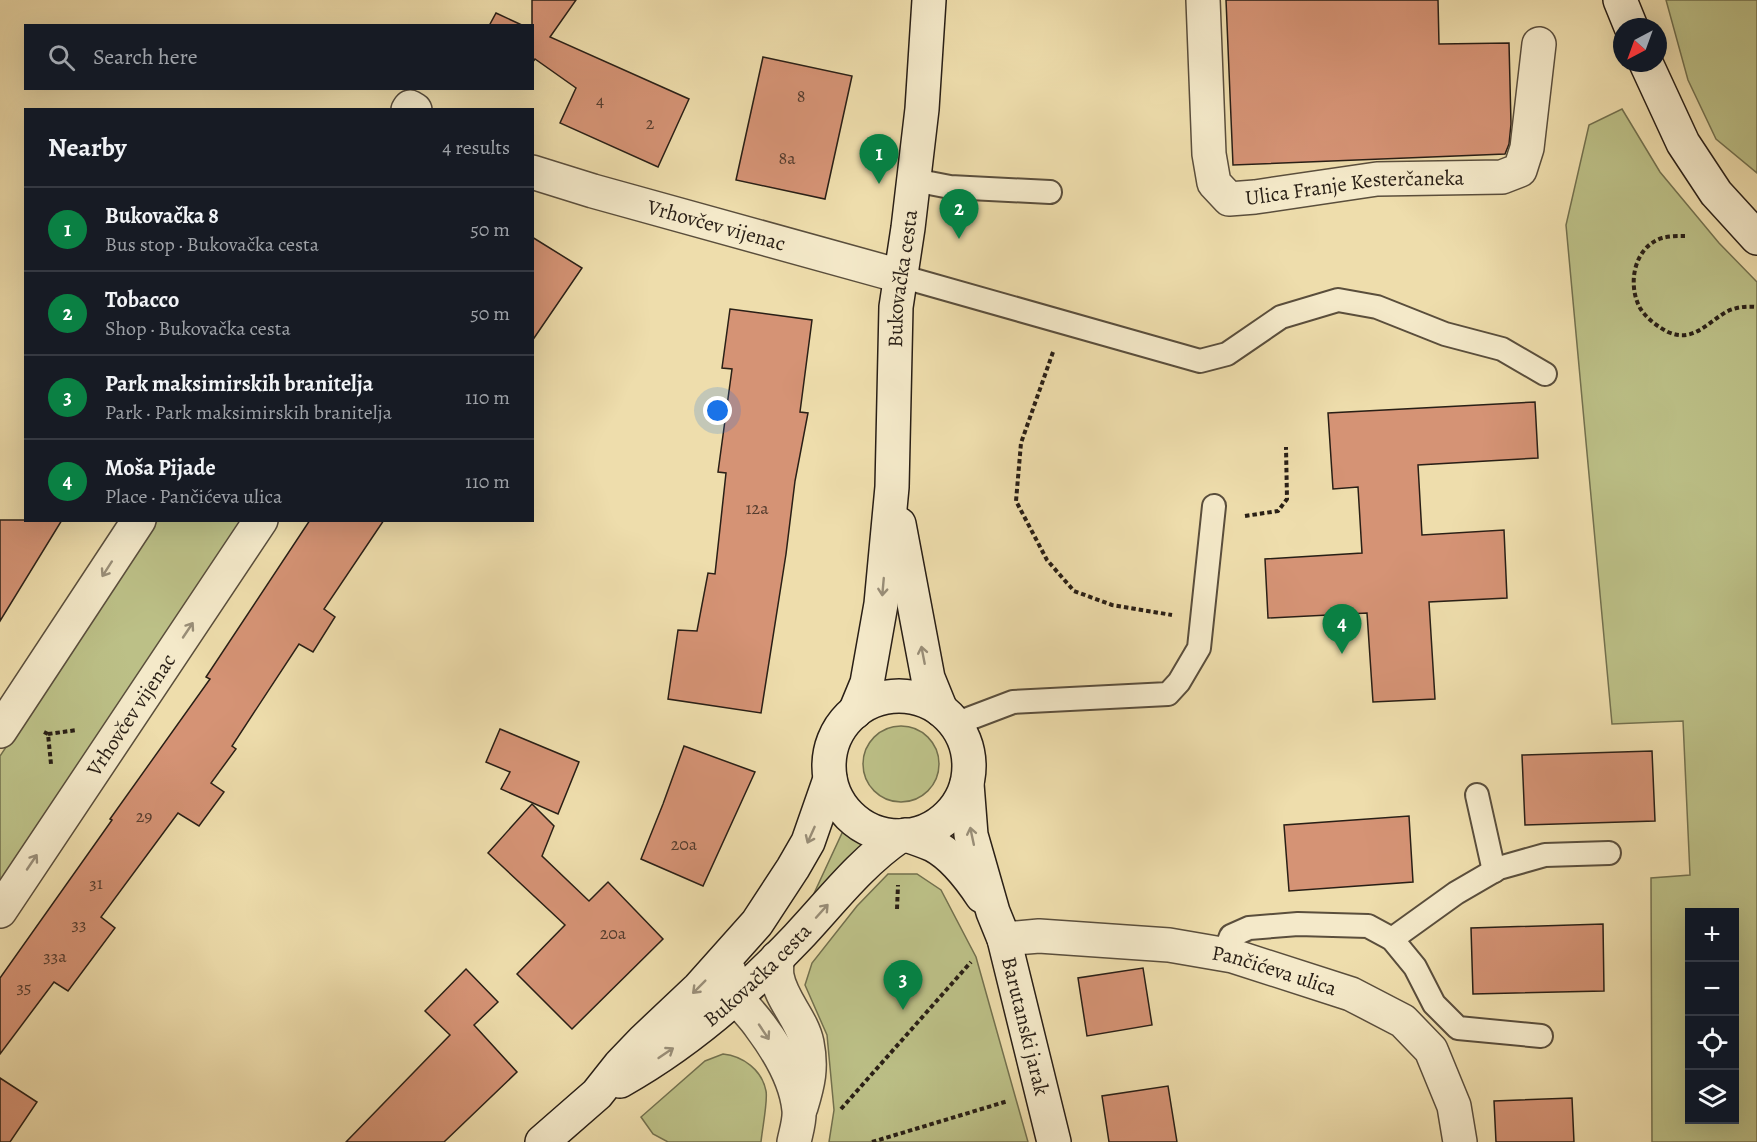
<!DOCTYPE html>
<meta charset="utf-8">
<style>
:root{--surface:#171b24;--page:#20242c;--text:#f1f3f6;--muted:#9ea1a6;--line:#363941;--accent:#0b8043}
body{margin:0;font-family:Alegreya,serif;background:var(--page);color:var(--text)}
.controls{position:absolute;right:18px;bottom:18px;display:grid;overflow:hidden;border-radius:0px;box-shadow:0 6px 24px #0002}
.controls button{width:54px;height:54px;display:grid;place-items:center;padding:0;border:0;border-bottom:2px solid var(--line);background:var(--surface);color:var(--text);font:30px sans-serif}
.compass{position:absolute;left:1613px;top:18px;width:54px;height:54px;border-radius:50%;background:var(--surface);box-shadow:0 6px 24px #0002;rotate:221deg}
.you{position:absolute;left:718px;top:411px;width:21px;height:21px;margin:-15px;border:4px solid #fff;border-radius:50%;background:#1a73e8;box-shadow:0 0 0 9px #1a73e833}
.badge{display:grid;place-items:center;width:39px;height:39px;border-radius:50%;background:var(--accent);color:#fff;font-size:20px;font-weight:700}
.pin{position:absolute;translate:-50% -50px;filter:drop-shadow(0 2px 3px #0008)}
.pin::after{content:'';position:absolute;top:32px;width:21px;height:18px;background:inherit;clip-path:polygon(0 0,100% 0,50% 100%)}
.list{margin:0;padding:0;list-style:none}
h2{display:flex;justify-content:space-between;align-items:center;height:78px;margin:0;padding:0 24px;font-size:26px}
h2 small{font-size:20px;font-weight:400;color:var(--muted)}
.list li{display:grid;grid-template-columns:39px 1fr auto;gap:18px;align-items:center;box-sizing:border-box;height:84px;padding:0 24px;border-top:2px solid var(--line)}
.list b{display:block;font-size:22px;white-space:nowrap}
.list p{margin:0;font-size:20px;white-space:nowrap;color:var(--muted)}
.list em{font-size:20px;font-style:normal;color:var(--muted)}
.icon{flex:none;width:33px;height:33px;fill:none;stroke:currentColor;stroke-width:2;stroke-linecap:round;stroke-linejoin:round}
.map{position:relative;flex:none;width:1757px;height:1142px;overflow:hidden}
.search{position:absolute;background:var(--surface);box-shadow:0 6px 24px #0002;left:24px;top:24px;width:510px;height:66px;display:flex;align-items:center;gap:15px;box-sizing:border-box;padding:0 21px;border-radius:0px;color:var(--muted);font-size:22px}
.panel{position:absolute;background:var(--surface);box-shadow:0 6px 24px #0002;left:24px;top:108px;width:510px;height:414px;border-radius:0px}
.map>svg:first-child{display:block}
.green{fill:#bcc087;stroke:#72704e;stroke-width:1.5;fill-rule:evenodd}
.building{fill:#d59375;stroke:#291f16;stroke-width:1.5}
.lines{fill:none;stroke-linecap:round;stroke-linejoin:round}
.lane-casing{stroke:#5a4e3c;stroke-width:26}
.street-casing{stroke:#5a4e3c;stroke-width:36}
.secondary-casing{stroke:#291f16;stroke-width:36}
.path{stroke:#291f16;stroke-width:4;stroke-dasharray:4.5 3;stroke-linecap:butt}
.lane{stroke:#f4e9c9;stroke-width:22}
.street{stroke:#f4e9c9;stroke-width:33}
.secondary{stroke:#f4e9c9;stroke-width:33}
.oneway{stroke:#998e78}
.labels{text-anchor:middle;dominant-baseline:central;stroke-width:6;stroke-linejoin:round;paint-order:stroke}
.number-label{font-size:18px;fill:#543c2e}
.street-label{font-size:21px;fill:#291f16;stroke:#f4e9c9}
</style>
<div class="map">
<svg width="1757" height="1142" viewBox="0 0 1757 1142">
<rect width="100%" height="100%" fill="#eeddac"/>
<filter id="stains"><feTurbulence type="fractalNoise" baseFrequency=".00333" numOctaves="4"/><feColorMatrix values="0 0 0 0 .2 0 0 0 0 .09 0 0 0 0 .02 0 0 0 .5 -.17"/></filter>
<radialGradient id="worn" r=".72"><stop offset=".6" stop-color="#630" stop-opacity="0"/><stop offset="1" stop-color="#630" stop-opacity=".3"/></radialGradient>
<g class="green">
<path d="M1666 0H1757V173L1716 139 1688 80Z"/>
<path d="M1622 109 1660 172 1719 243 1757 282V1142H1652L1651 878 1690 875 1683 721 1612 724 1566 225 1589 125ZM1734 912V1120H1690V912Z"/>
<path d="M157 521H243L0 883V756Z"/>
<circle cx="901" cy="764" r="38"/>
<path d="M843 831 863 846 810 902Z"/>
<path d="M888 874H917L941 890 976 957 1028 1142H829L834 1110 827 1035 805 985 812 963 857 906Z"/>
<path d="M723 1054C743 1056 762 1070 766 1091 768 1101 762 1130 761 1142H668L653 1134 641 1117 705 1061Z"/>
</g>
<g class="building">
<path d="M532 0H576L550 37 689 99 658 167 560 123 576 88 535 59 532 63Z"/>
<path d="M1226 0H1438L1439 44 1509 43 1511 124 1509 144 1505 154 1233 165Z"/>
<path d="M496 13 524 26H489Z"/>
<path d="M763 57 852 76 825 199 736 180Z"/>
<path d="M532 237 582 268 532 341Z"/>
<path d="M730 309 812 320 800 412 808 413 795 481 786 554 761 713 668 699 678 630 697 631 708 573 715 574 726 473 718 472 732 369 722 368Z"/>
<path d="M1535 402 1538 458 1418 465 1422 535 1504 530 1507 598 1429 602 1435 699 1373 702 1367 613 1268 618 1265 559 1362 553 1358 487 1333 489 1328 413Z"/>
<path d="M0 520H62L0 621Z"/>
<path d="M310 520H384L324 609 335 617 313 652 299 644 232 746 236 749 211 783 224 792 199 826 178 813 101 917 115 928 68 991 54 982 0 1054V978L112 820 110 819 210 679 206 677Z"/>
<path d="M500 729 579 762 558 814 501 789 510 772 486 762Z"/>
<path d="M684 746 755 772 703 886 641 859 663 804Z"/>
<path d="M1652 751 1655 821 1525 825 1522 755Z"/>
<path d="M532 804 554 826 542 856 589 901 608 882 663 939 572 1029 517 974 565 925 488 853Z"/>
<path d="M1409 816 1413 882 1289 891 1284 825Z"/>
<path d="M1603 924 1604 991 1473 994 1471 928Z"/>
<path d="M1143 968 1152 1025 1087 1036 1078 978Z"/>
<path d="M466 969 498 1002 474 1025 517 1072 444 1142H346L450 1035 425 1011Z"/>
<path d="M0 1078 37 1102 10 1142H0Z"/>
<path d="M1168 1086 1177 1142H1109L1102 1096Z"/>
<path d="M1572 1098 1574 1142H1496L1494 1101Z"/>
</g>
<g class="lines">
<g class="lane-casing">
<g id="lane">
<path d="M914 180 950 187 1050 192"/>
<path d="M900 276 1200 361 1227 354 1281 317 1338 300 1377 307 1445 334 1502 349 1545 374"/>
<path d="M955 724 1013 702 1168 694 1179 682 1199 648 1214 506"/>
<path d="M1477 795 1494 871"/>
<path d="M1392 939 1456 893 1499 868 1545 855 1609 853"/>
<path d="M1224 954 1231 936 1249 928 1298 924 1368 926 1392 939 1415 967 1434 1004 1458 1028 1541 1036"/>
</g>
</g>
<g class="street-casing">
<g id="street">
<path id="s1" d="M1203 0 1209 154 1214 183 1229 199 1255 197 1377 179 1502 177 1520 170 1527 148 1539 44"/>
<path d="M408 110 410 107 415 110"/>
<path id="s2" d="M532 172 593 191 900 276"/>
<path d="M0 731 139 520"/>
<path id="s3" d="M0 911 261 520"/>
<path id="s4" d="M1004 939 1039 936 1169 945 1233 956 1351 994 1403 1021 1431 1050 1454 1106 1460 1142"/>
<path d="M777 958C777 964 776 970 777 976 781 1000 802 1019 807 1043 812 1068 808 1084 801 1107"/>
<path d="M729 971C730 998 746 1006 760 1026 778 1050 796 1079 799 1110 800 1120 796 1132 794 1142"/>
</g>
</g>
<g class="secondary-casing">
<g id="secondary">
<path d="M1620 0 1631 27"/>
<path d="M1646 63 1683 143 1716 193 1757 238"/>
<path d="M899 524 928 678 941 710"/>
<circle cx="899" cy="766" r="70"/>
<path id="s5" d="M855 712 867 683 881 604 892 487 896 307 908 228 922 109 929 0"/>
<path id="s6" d="M967 784 971 835 993 912 1004 939 1054 1142"/>
<path d="M906 835C915 838 924 841 933 845 952 855 970 878 982 896"/>
<path id="s7" d="M620 1081C686 1044 745 993 797 938 831 902 859 864 900 836"/>
<path d="M542 1142 597 1094 620 1065 644 1040 699 988 757 923 793 868 808 842 830 779"/>
</g>
</g>
<g class="path">
<path d="M1685 236C1678 236 1669 236 1662 238 1634 247 1627 284 1640 308 1646 318 1658 327 1668 332 1693 343 1707 323 1726 312 1735 307 1747 306 1757 307"/>
<path d="M1053 352 1021 443 1016 501 1047 560 1074 591 1112 605 1172 615"/>
<path d="M1245 516 1278 511 1287 499 1286 447"/>
<path d="M44 732 48 734 51 764"/>
<path d="M48 734 77 730"/>
<path d="M897 909 898 885"/>
<path d="M841 1109 971 962"/>
<path d="M872 1142 1008 1101"/>
</g>
<use href="#lane" class="lane"/>
<use href="#street" class="street"/>
<use href="#secondary" class="secondary"/>
</g>
<defs><path id="oneway-shaft" d="M-6 0H5M1.5-3L5.5 0L1.5 3" fill="none" stroke-width="1.6" stroke-linecap="round" stroke-linejoin="round" transform="scale(1.5)"/></defs>
<g class="oneway">
<use href="#oneway-shaft" transform="translate(107 569) rotate(123)"/>
<use href="#oneway-shaft" transform="translate(883 587) rotate(95)"/>
<use href="#oneway-shaft" transform="translate(188 630) rotate(-56)"/>
<use href="#oneway-shaft" transform="translate(923 655) rotate(-101)"/>
<use href="#oneway-shaft" transform="translate(811 835) rotate(114)"/>
<use href="#oneway-shaft" transform="translate(972 836) rotate(-102)"/>
<use href="#oneway-shaft" transform="translate(32 862) rotate(-56)"/>
<use href="#oneway-shaft" transform="translate(822 911) rotate(-48)"/>
<use href="#oneway-shaft" transform="translate(699 987) rotate(135)"/>
<use href="#oneway-shaft" transform="translate(764 1032) rotate(56)"/>
<use href="#oneway-shaft" transform="translate(666 1053) rotate(-34)"/>
</g>
<g class="labels">
<g class="number-label">
<text x="801" y="96">8</text>
<text x="600" y="100">4</text>
<text x="650" y="123">2</text>
<text x="787" y="158">8a</text>
<text x="757" y="508">12a</text>
<text x="144" y="816">29</text>
<text x="684" y="844">20a</text>
<text x="96" y="883">31</text>
<text x="79" y="924">33</text>
<text x="613" y="933">20a</text>
<text x="55" y="956">33a</text>
<text x="24" y="987">35</text>
</g>
<g class="street-label">
<text stroke="none"><textPath href="#s1" startOffset="332">Ulica Franje Kesterčaneka</textPath></text>
<text stroke="none"><textPath href="#s2" startOffset="192">Vrhovčev vijenac</textPath></text>
<text stroke="none"><textPath href="#s5" startOffset="438">Bukovačka cesta</textPath></text>
<text stroke="none"><textPath href="#s3" startOffset="236">Vrhovčev vijenac</textPath></text>
<text stroke="none"><textPath href="#s4" startOffset="274">Pančićeva ulica</textPath></text>
<text stroke="none"><textPath href="#s7" startOffset="174">Bukovačka cesta</textPath></text>
<text stroke="none"><textPath href="#s6" startOffset="250">Barutanski jarak</textPath></text>
</g>
</g>
<rect width="100%" height="100%" filter="url(#stains)"/>
<rect width="100%" height="100%" fill="url(#worn)"/>
</svg>
<div class="controls">
<button>+</button>
<button>−</button>
<button><svg class="icon" aria-label="locate" viewBox="0 0 24 24"><circle cx="12" cy="12" r="6"/><path d="M12 2v4M12 18v4M2 12h4M18 12h4"/></svg></button>
<button><svg class="icon" aria-label="layers" viewBox="0 0 24 24"><path d="M12 4l9 5-9 5-9-5zM3 14l9 5 9-5"/></svg></button>
</div>
<svg class="compass" viewBox="-18 -18 36 36"><path d="M0-13l5 13h-10z" fill="#e53935"/><path d="M0 13l5-13h-10z" fill="#9ea1a6"/></svg>
<div class="you"></div>
<div class="pin badge" style="left:879px;top:184px">1</div>
<div class="pin badge" style="left:959px;top:239px">2</div>
<div class="pin badge" style="left:903px;top:1010px">3</div>
<div class="pin badge" style="left:1342px;top:654px">4</div>
<div class="search"><svg class="icon" aria-label="search" viewBox="0 0 24 24"><circle cx="10" cy="10" r="6"/><path d="M15 15l6 6"/></svg>Search here</div>
<section class="panel">
<h2>Nearby<small>4 results</small></h2>
<ul class="list">
<li><span class="badge">1</span><div><b>Bukovačka 8</b><p>Bus stop · Bukovačka cesta</p></div><em>50 m</em></li>
<li><span class="badge">2</span><div><b>Tobacco</b><p>Shop · Bukovačka cesta</p></div><em>50 m</em></li>
<li><span class="badge">3</span><div><b>Park maksimirskih branitelja</b><p>Park · Park maksimirskih branitelja</p></div><em>110 m</em></li>
<li><span class="badge">4</span><div><b>Moša Pijade</b><p>Place · Pančićeva ulica</p></div><em>110 m</em></li>
</ul>
</section>
</div>
